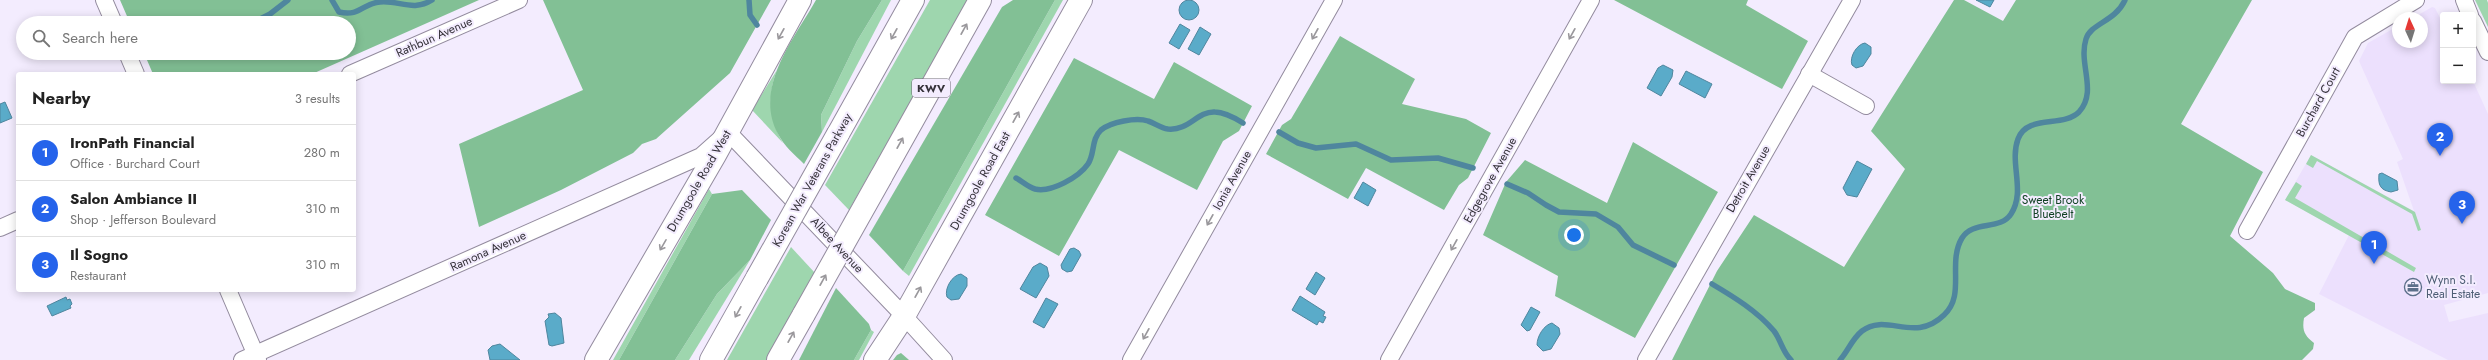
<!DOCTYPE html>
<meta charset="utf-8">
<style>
:root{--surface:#fff;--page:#f6f6f6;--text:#222;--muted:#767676;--line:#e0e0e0;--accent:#2563eb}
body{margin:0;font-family:Jost,sans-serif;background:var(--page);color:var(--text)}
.controls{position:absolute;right:12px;top:12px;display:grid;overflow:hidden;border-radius:4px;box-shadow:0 2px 10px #0003}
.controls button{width:36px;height:36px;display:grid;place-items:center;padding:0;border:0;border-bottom:1px solid var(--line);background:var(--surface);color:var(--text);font:20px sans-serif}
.compass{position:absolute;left:2392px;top:12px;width:36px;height:36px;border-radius:50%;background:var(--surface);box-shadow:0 2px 10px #0003;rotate:356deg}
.you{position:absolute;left:1574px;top:235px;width:14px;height:14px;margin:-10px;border:3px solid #fff;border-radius:50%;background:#1a73e8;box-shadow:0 0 0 6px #1a73e833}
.badge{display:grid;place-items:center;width:26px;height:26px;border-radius:50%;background:var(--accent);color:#fff;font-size:13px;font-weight:700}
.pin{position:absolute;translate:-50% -33px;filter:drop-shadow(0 1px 2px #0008)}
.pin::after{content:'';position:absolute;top:21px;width:14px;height:12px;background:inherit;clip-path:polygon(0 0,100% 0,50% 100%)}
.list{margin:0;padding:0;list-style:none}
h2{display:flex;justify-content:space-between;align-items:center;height:52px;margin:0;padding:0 16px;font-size:17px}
h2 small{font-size:13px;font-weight:400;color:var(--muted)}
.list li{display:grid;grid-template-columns:26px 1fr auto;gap:12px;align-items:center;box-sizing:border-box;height:56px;padding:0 16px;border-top:1px solid var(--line)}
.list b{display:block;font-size:15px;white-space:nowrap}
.list p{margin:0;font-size:13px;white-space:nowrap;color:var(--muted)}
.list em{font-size:13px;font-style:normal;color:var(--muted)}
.icon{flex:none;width:22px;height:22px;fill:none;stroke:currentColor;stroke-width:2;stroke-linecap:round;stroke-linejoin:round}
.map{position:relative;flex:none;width:2488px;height:360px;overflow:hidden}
.search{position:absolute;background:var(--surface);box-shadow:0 2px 10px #0003;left:16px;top:16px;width:340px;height:44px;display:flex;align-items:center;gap:10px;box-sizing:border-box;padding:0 14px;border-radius:22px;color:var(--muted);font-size:15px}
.panel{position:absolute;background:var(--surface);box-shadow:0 2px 10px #0003;left:16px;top:72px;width:340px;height:220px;border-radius:4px}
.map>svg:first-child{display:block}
.built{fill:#ece0fd}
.green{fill:#9ed6ae}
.forest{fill:#82c095}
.water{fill:#5aabc9;stroke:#4f869e}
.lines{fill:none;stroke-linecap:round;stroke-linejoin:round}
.stream{stroke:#4f869e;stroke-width:5.5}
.minor-casing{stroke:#938b9e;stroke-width:18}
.secondary-casing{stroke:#938b9e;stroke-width:24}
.motorway-casing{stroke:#938b9e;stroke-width:24}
.minor{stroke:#fff;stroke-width:16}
.secondary{stroke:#fff;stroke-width:22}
.motorway{stroke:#fff;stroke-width:22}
.motorway-bridge-casing{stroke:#938b9e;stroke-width:24;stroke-linecap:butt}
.motorway-bridge{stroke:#fff;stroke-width:22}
.oneway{stroke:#9a989c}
.labels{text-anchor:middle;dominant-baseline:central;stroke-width:4;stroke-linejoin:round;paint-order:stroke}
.shield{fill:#f3ecfe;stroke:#6d6974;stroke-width:1}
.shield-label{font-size:11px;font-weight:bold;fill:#343139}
.street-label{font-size:12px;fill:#343139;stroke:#f3ecfe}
.park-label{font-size:12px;fill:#124225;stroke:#f3ecfe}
.service-label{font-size:12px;fill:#4e5e75;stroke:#f3ecfe;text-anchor:start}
</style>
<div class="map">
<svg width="2488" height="360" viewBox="0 0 2488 360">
<rect width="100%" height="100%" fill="#f3ecfe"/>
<path class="built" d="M2432 7 2435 8 2443 24V81H2473L2488 114V293L2444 305 2449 322 2488 313V360H2448L2319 294 2349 235 2285 200 2311 155 2414 211 2397 162 2403 159 2359 61 2368 43 2398 26V42H2422V18H2413Z"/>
<g class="green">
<path d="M882 0H891L822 132 821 115 857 41Z"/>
<path d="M930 0H968L849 210 825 185Z"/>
<path d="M1055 0H1063L909 276 903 271Z"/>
<path d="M2475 0H2487L2488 3V27Z"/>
<path d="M777 70C767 95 769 120 783 143L752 110Z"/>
<path d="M2311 155 2415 212 2421 230 2418 231 2412 214 2317 161 2313 168 2306 164Z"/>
<path d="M2296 182 2302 186 2295 198 2416 268 2414 272 2285 200Z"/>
<path d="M709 189 712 194 619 360H613Z"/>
<path d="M791 247 815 273 766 360H727Z"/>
<path d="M750 260 689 360H675L717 294Z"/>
<path d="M871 330 874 332 859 360H854Z"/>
</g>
<g class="forest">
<path d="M120 0H479L312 74H153L144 53H349V23H130Z"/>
<path d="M543 0H771L730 73 656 139 642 144 633 153 561 190 479 227 459 144 583 90Z"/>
<path d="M816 0H882L857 41 821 115 822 132 804 164C795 155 784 146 778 134 753 88 794 39 816 0Z"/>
<path d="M1013 0H1055L903 271 869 235 1002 7Z"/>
<path d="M1614 0H1748L1746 5 1808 41 1782 89Z"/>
<path d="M1954 0H1964L2003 21 2016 0H2252L2181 124 2263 172 2230 236 2273 273 2285 289 2315 303V310L2304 318C2302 330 2304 335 2314 343L2313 349 2302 360H1672L1717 271 1754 215 1844 267 1905 169 1871 131Z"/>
<path d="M1340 36 1415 79 1402 104 1466 119 1491 133 1468 178 1459 185 1444 210 1366 168 1348 199 1266 154 1282 125 1291 119Z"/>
<path d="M1074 58 1154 99 1174 62 1252 106 1239 131 1223 141 1197 190 1119 150 1059 256 985 215Z"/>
<path d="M1633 142 1718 192 1635 338 1555 296 1558 276 1483 235 1506 182 1525 160 1607 203Z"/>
<path d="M742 190 771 220 750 260 717 294 675 360H619L712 194Z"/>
<path d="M836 288 869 324 871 330 854 360H799Z"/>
<path d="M901 353 909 360H893L897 355Z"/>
</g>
<g class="water">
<circle cx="1189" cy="10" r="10"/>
<path d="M1976 0H1994L1990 7Z"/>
<path d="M1180 24 1190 30 1179 49 1169 43Z"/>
<path d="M1200 27 1211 34 1199 55 1188 49Z"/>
<path d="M1865 43 1871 47V54L1863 66 1856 68 1852 65C1849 57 1857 44 1865 43Z"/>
<path d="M1663 65 1673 70 1672 77 1661 96 1647 88 1658 68Z"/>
<path d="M1686 71 1712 84 1705 98 1679 84Z"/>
<path d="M5 102 12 118 0 123V104Z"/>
<path d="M1857 161 1872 169 1857 197 1847 195 1843 188Z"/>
<path d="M2382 173 2397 181 2398 190 2391 192C2380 190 2378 185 2379 174Z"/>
<path d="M1363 182 1376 190 1368 206 1354 198Z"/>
<path d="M1074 248 1079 251 1081 255 1072 271 1067 272 1062 269 1061 265 1070 249Z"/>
<path d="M1040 263 1047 267 1049 276 1036 298 1020 289 1033 267Z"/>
<path d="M1316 272 1325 278 1315 295 1306 289Z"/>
<path d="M961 274 967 278V286L959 299 951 300 947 297C944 289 952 275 961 274Z"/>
<path d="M1300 296 1325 312 1323 316 1326 317 1323 323 1319 321 1317 325 1292 310Z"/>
<path d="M66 297 67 300 70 299 72 304 70 306 71 308 52 316 47 306Z"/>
<path d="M1046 298 1058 304 1044 328 1033 322Z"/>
<path d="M1531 307 1540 312 1530 330 1527 331 1521 325Z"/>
<path d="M555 313 561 318 564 343 552 346 549 345 545 321 549 317 548 314Z"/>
<path d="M1552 323 1559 328 1560 334 1551 349 1543 351 1537 345C1537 336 1544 325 1552 323Z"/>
<path d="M500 344 520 360H490L488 350 492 346Z"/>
</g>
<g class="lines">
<g class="stream">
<path d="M332 0 339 12C360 17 363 3 380 2 399 0 413 12 432 0"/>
<path d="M749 0 750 15 757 25"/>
<path d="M179 22 189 23"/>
<path d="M252 23 270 14 288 0"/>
<path d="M195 53H212"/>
<path d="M1279 132 1298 143 1316 148 1356 144 1391 160 1438 158 1473 168"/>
<path d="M1016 178C1022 181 1028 187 1035 189 1051 193 1079 177 1088 164 1095 154 1091 139 1101 130 1111 122 1136 117 1148 121 1155 123 1160 128 1168 129 1189 131 1197 111 1215 112 1225 112 1235 118 1243 123"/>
<path d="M1507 184 1528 193 1546 205 1559 212 1596 214 1618 227 1633 245 1674 265"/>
<path d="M1712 284C1734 297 1757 311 1774 331 1781 340 1782 351 1791 360"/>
<path d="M1840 360C1848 351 1852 339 1862 331 1887 312 1914 344 1944 315 1966 295 1947 263 1962 238 1973 220 2000 231 2011 214 2026 191 2009 163 2018 139 2027 114 2063 128 2079 112 2098 91 2078 64 2086 39 2091 23 2115 22 2125 0"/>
</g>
<g class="minor-casing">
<g id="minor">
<path d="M104 0 114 23"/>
<path d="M2464 0 2470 15"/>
<path d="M2473 21 2488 52"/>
<path d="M127 53 136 74"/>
<path d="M350 74 519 0"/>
<path d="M1809 74 1866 106"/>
<path d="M0 228 18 220"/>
<path d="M2247 231 2355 37 2416 0"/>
<path d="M228 290 258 360"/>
<path d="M242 360 701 156 728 132 904 316 944 360"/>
<path d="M1131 360 1334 0"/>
<path d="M1389 360 1591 0"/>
<path d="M1646 360 1852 0"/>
</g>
</g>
<g class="secondary-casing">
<g id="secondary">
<path d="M596 360 715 155 800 0"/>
<path d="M875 360 904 316 1081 0"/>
</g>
</g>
<g class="motorway-casing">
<g id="motorway">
<path d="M838 134 913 0"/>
<path d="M881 177 980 0"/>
<path d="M711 360 757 278"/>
<path d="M778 360 804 314"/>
</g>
</g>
<use href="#minor" class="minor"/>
<use href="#secondary" class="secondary"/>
<use href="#motorway" class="motorway"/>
<g class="motorway-bridge-casing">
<g id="motorway-bridge">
<path d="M757 278 838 134"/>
<path d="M804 314 881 177"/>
</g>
</g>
<use href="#motorway-bridge" class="motorway-bridge"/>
</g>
<defs><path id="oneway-shaft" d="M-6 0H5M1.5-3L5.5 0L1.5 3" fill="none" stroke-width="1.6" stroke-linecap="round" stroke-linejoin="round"/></defs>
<g class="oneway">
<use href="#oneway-shaft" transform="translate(964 29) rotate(-61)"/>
<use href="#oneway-shaft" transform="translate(781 34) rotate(119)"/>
<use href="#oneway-shaft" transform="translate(894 34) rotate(119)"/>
<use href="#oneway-shaft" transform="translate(1315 34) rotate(119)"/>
<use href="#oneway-shaft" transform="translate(1572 34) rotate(119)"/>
<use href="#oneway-shaft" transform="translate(1016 117) rotate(-61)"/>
<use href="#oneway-shaft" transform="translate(900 143) rotate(-61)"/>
<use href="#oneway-shaft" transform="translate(1210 220) rotate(119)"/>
<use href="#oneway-shaft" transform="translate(663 245) rotate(120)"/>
<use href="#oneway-shaft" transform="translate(1454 245) rotate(119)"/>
<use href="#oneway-shaft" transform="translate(823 280) rotate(-61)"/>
<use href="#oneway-shaft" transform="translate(918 292) rotate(-61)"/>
<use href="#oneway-shaft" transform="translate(738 312) rotate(119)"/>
<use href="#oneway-shaft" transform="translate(1146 334) rotate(119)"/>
<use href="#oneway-shaft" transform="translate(791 337) rotate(-61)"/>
</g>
<defs>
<g id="office-ring" transform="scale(0.9)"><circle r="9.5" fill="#f3ecfe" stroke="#5c6f8a" stroke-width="1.5"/><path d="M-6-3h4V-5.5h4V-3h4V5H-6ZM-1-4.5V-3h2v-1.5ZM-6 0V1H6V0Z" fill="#5c6f8a"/></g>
</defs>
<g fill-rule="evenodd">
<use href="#office-ring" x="2413" y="287"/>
</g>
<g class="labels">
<rect class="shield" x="912" y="79" width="38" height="18" rx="3"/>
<g class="shield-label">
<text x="931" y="88">KWV</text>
</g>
<g class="street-label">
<text transform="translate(434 37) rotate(-24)">Rathbun Avenue</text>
<text transform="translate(2318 102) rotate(-61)">Burchard Court</text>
<text transform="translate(1748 179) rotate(-60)">Detroit Avenue</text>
<text transform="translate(812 180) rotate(-61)">Korean War Veterans Parkway</text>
<text transform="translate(1232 180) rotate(-61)">Ionia Avenue</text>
<text transform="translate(1490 180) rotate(-61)">Edgegrove Avenue</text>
<text transform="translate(699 181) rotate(-60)">Drumgoole Road West</text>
<text transform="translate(980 181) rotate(-61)">Drumgoole Road East</text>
<text transform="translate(837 245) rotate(47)">Albee Avenue</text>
<text transform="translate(488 251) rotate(-24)">Ramona Avenue</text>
</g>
<g class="park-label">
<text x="2053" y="200">Sweet Brook<tspan x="2053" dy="14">Bluebelt</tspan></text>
</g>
<g class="service-label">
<text x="2426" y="280">Wynn S.I.<tspan x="2426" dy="14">Real Estate</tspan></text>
</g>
</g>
</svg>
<div class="controls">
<button>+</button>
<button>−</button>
</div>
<svg class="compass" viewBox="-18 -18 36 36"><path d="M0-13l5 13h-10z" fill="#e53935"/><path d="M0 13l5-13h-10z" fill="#767676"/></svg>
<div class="you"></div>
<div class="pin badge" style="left:2374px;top:264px">1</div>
<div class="pin badge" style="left:2440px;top:156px">2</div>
<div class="pin badge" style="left:2462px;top:224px">3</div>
<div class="search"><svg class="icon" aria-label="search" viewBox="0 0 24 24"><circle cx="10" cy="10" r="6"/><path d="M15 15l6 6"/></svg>Search here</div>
<section class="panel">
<h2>Nearby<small>3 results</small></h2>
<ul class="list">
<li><span class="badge">1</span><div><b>IronPath Financial</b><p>Office · Burchard Court</p></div><em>280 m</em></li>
<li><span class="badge">2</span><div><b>Salon Ambiance II</b><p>Shop · Jefferson Boulevard</p></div><em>310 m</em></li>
<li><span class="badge">3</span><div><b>Il Sogno</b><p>Restaurant</p></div><em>310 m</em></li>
</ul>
</section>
</div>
